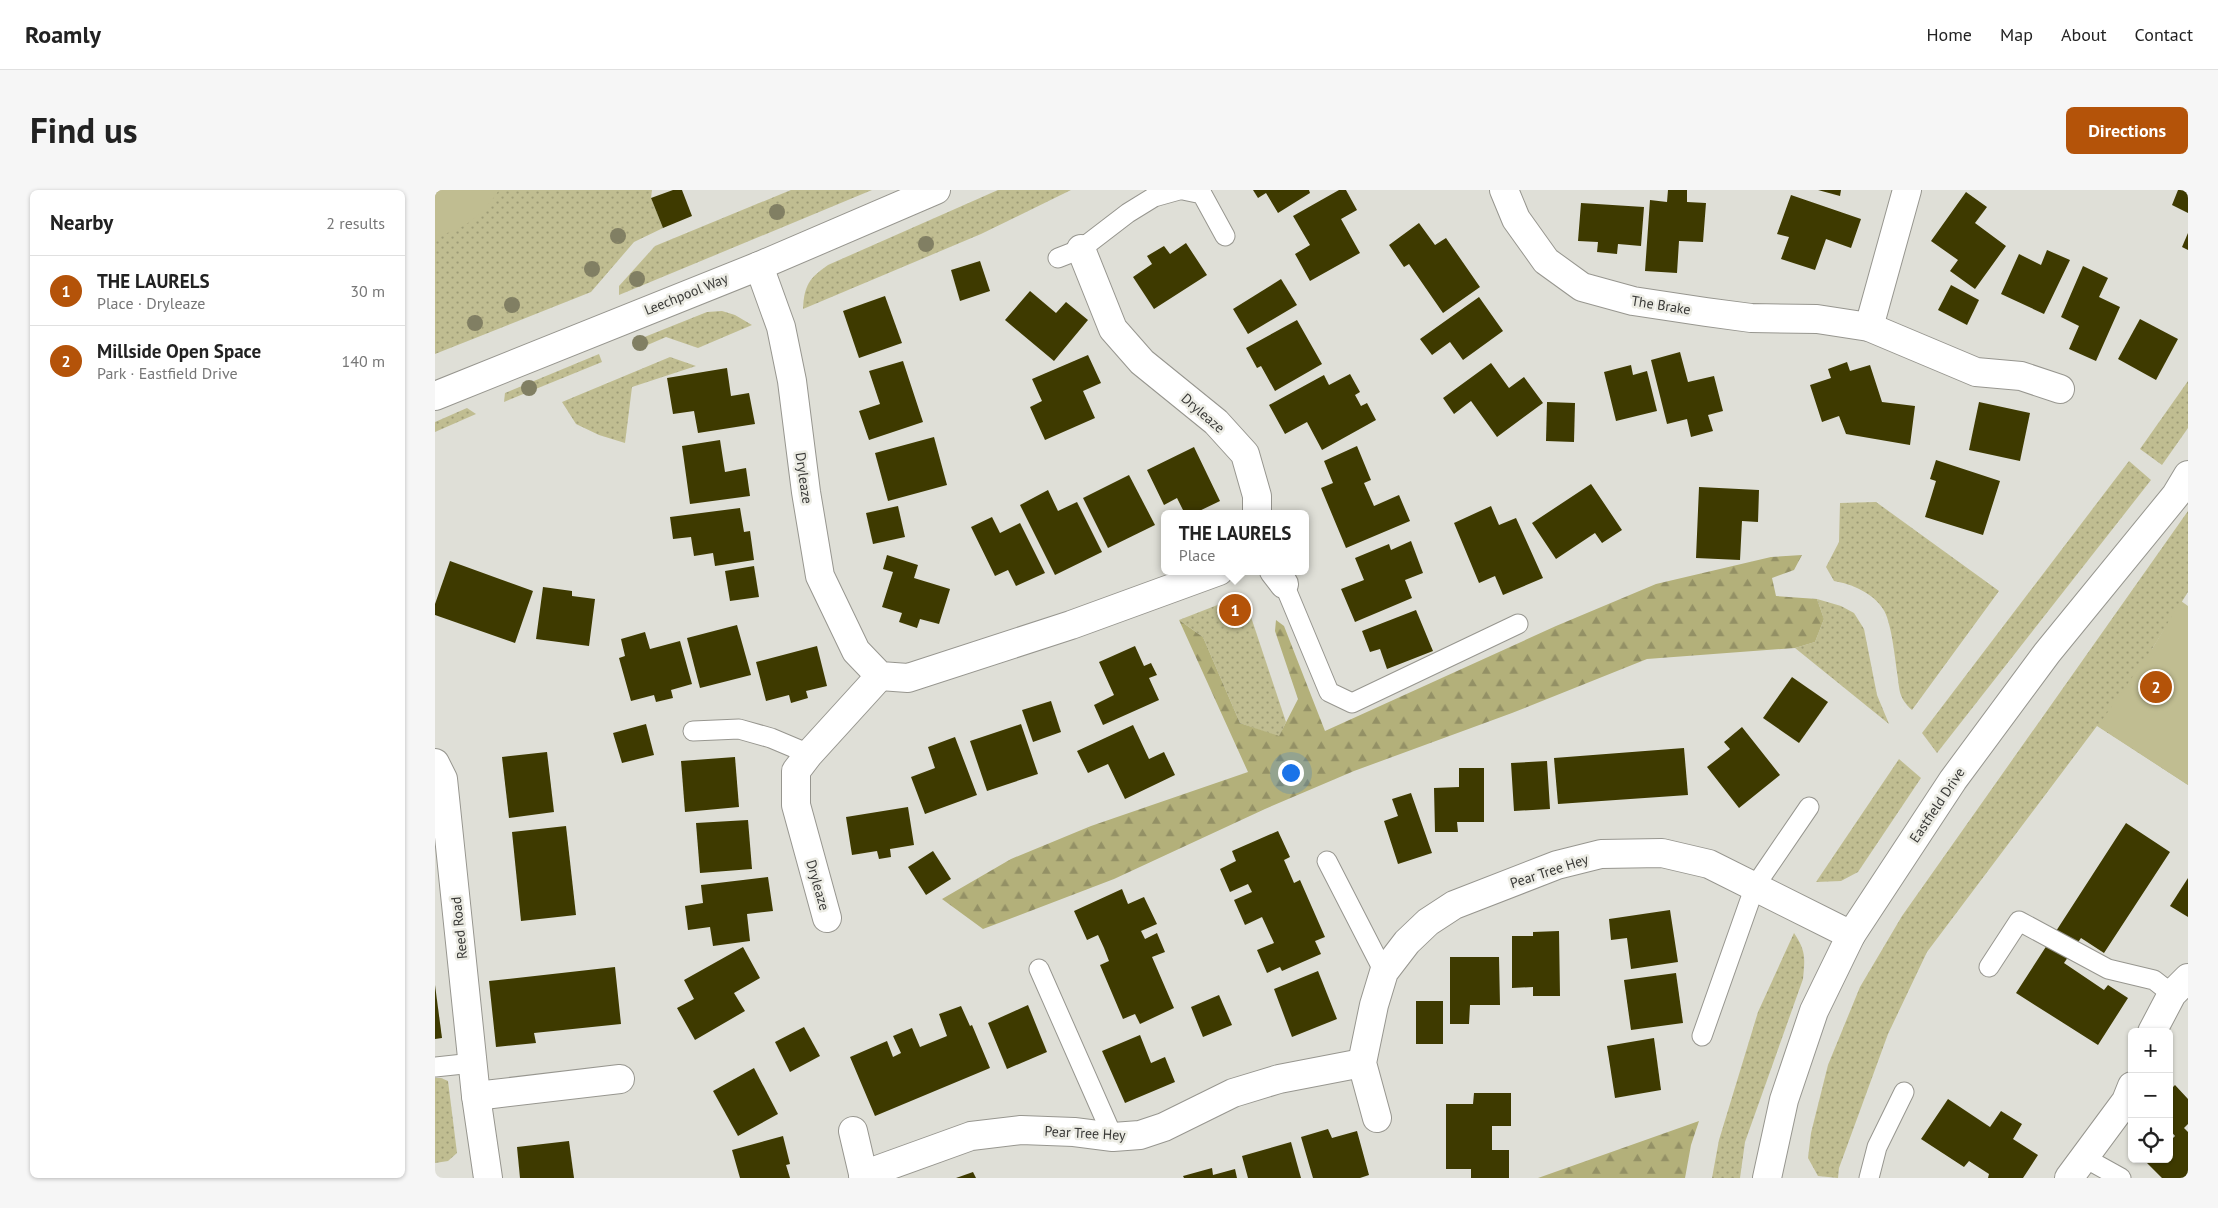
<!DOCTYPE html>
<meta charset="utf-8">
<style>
:root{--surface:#fff;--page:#f6f6f6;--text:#222;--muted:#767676;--line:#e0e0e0;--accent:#b45309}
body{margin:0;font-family:"PT Sans",sans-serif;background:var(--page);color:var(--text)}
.controls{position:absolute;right:15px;bottom:15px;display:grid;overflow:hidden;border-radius:8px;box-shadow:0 1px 4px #0004}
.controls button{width:45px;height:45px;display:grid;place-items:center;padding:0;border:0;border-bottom:1px solid var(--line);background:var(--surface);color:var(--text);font:25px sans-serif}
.you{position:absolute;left:855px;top:582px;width:18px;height:18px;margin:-12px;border:4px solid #fff;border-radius:50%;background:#1a73e8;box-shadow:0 0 0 8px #1a73e833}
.badge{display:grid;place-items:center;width:32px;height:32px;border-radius:50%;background:var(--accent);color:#fff;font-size:16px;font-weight:700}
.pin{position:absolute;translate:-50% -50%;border:2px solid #fff;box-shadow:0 1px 5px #0006}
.popup{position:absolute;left:726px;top:320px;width:148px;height:65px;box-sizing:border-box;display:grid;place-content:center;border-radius:8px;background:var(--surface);filter:drop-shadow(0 1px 4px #0005);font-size:16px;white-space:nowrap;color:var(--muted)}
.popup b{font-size:19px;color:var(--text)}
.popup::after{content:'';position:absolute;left:50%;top:100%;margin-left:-10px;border:10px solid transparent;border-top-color:var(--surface)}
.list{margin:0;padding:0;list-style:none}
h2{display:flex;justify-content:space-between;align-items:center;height:65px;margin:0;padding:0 20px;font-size:21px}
h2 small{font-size:16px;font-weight:400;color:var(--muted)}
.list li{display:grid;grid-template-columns:32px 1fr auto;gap:15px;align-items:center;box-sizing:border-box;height:70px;padding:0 20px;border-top:1px solid var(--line)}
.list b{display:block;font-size:19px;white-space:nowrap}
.list p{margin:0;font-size:16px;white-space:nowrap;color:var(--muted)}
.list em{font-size:16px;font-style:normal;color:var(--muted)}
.icon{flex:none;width:28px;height:28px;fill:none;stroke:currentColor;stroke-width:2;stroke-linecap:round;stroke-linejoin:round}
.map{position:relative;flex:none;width:1753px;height:988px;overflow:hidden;border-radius:8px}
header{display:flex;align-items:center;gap:30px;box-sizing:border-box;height:70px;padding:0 25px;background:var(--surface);border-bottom:1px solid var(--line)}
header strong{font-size:24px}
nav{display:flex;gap:28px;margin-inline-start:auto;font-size:18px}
.intro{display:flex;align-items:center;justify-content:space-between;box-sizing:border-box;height:120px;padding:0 30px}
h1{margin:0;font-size:35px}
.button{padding:12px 22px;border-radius:8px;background:var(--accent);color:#fff;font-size:18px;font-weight:700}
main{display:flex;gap:30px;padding:0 30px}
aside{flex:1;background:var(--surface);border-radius:8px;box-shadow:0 1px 4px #0004}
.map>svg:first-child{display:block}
.grass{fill:url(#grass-dots)}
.forest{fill:url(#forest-firs)}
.green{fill:#c0bd91}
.building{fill:#3e3a00}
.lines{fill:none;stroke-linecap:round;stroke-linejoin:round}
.lane-casing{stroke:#97968f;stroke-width:21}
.street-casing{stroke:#97968f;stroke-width:30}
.secondary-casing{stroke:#97968f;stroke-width:30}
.lane{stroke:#fff;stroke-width:19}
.street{stroke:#fff;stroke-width:28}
.secondary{stroke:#fff;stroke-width:28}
.tree{fill:#817f63}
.labels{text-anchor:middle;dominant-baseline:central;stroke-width:5;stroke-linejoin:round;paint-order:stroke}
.street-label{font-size:14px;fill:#383836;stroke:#ecece4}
</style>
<header>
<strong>Roamly</strong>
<nav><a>Home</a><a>Map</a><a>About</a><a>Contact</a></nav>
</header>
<div class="intro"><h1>Find us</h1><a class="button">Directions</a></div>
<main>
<aside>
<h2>Nearby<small>2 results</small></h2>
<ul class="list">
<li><span class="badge">1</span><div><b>THE LAURELS</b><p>Place · Dryleaze</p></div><em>30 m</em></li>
<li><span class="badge">2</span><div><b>Millside Open Space</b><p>Park · Eastfield Drive</p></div><em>140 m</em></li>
</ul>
</aside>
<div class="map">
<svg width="1753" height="988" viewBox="0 0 1753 988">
<defs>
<pattern id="grass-dots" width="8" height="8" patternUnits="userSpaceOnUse" patternTransform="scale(1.25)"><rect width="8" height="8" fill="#c0bd91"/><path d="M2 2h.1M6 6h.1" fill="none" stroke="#9d9b77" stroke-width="1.8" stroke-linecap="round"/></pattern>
<pattern id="forest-firs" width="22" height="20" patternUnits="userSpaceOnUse" patternTransform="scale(1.25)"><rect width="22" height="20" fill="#b3b07a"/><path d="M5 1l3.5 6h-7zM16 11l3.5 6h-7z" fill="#939065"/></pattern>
</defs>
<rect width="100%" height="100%" fill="#dfdfd7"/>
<g class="grass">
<path d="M0 0H217L216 8 228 38 199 52 156 102 0 164Z"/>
<path d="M356 0H437L184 105V96L220 56Z"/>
<path d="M563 0H636L546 44 368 119C369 96 374 88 393 75Z"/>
<path d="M287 121 300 125 317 135 263 158 231 147 201 160 197 152 272 122Z"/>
<path d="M164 164 167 172 69 212 70 203Z"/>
<path d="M235 167 261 176 197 197 190 253 164 245 141 234 127 212Z"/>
<path d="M1753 191V238L1727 275 1705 259Z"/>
<path d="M32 218 41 224 0 242V232Z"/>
<path d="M1694 271 1716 290 1502 563 1487 543Z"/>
<path d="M1441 312 1564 401 1477 520C1463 507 1465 501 1462 482 1460 467 1456 430 1448 419 1438 403 1417 394 1399 391L1391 377 1404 352 1405 313Z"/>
<path d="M1753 321V402L1717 459 1753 595 1662 536 1492 762 1453 844 1404 978 1403 988 1383 986 1373 968 1376 943 1393 875 1425 797 1467 726Z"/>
<path d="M1382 409 1406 416 1419 423 1429 439 1442 505 1454 534 1360 458 1380 452 1389 429Z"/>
<path d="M785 414 792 435 816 427 851 532 844 547 805 533 768 447 744 430Z"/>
<path d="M1464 569 1486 588 1423 682 1406 691 1381 692Z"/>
<path d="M1359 743C1371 761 1370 768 1368 789L1310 952 1305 988H1277L1284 950 1323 822Z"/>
<path d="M0 888H6L13 891 22 963 13 971 0 973Z"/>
</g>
<g class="forest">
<path d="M1367 365 1359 380 1337 388 1341 406 1382 409 1389 429 1380 452 1360 458 1212 469 1077 523 919 581 830 619 679 689 548 739 507 709 576 669 656 636 813 582 744 430 768 447 805 533 844 546 863 509 840 441 841 430 849 436 890 541 1121 436 1221 394 1336 367Z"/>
<path d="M1264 931 1256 955 1250 988H1103Z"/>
</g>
<g class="green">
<path d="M0 0H64C48 24 29 41 0 46Z"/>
<path d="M1746 411 1753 416V595L1663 536 1717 459Z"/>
</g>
<g class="building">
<path d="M238 0H247L257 26 228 38 216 8Z"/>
<path d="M818 0H874L875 3 843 23 831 3 823 8Z"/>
<path d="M904 0H911L922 20 906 29 925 63 875 91 860 64 875 55 858 26Z"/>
<path d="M1233 0H1252V12L1271 13 1268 52 1244 51 1242 83 1210 81 1215 10 1232 12Z"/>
<path d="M1383 0H1406L1405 6Z"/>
<path d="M1743 0H1753V23L1737 15Z"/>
<path d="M1531 2 1552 17 1540 33 1571 56 1540 99 1515 81 1523 70 1496 51Z"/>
<path d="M1356 5 1426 29 1416 58 1391 49 1380 80 1346 69 1354 47 1342 44Z"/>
<path d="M1146 13 1209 17 1206 56 1183 54 1182 64 1162 62 1163 52 1143 51Z"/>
<path d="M984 33 1000 55 1011 48 1045 97 1008 123 974 74 969 77 954 55Z"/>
<path d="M1753 43V60L1747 57Z"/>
<path d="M751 53 772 85 719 119 698 87 717 74 712 66 729 56 735 64Z"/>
<path d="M1612 60 1635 70 1609 124 1566 104 1584 64 1606 75Z"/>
<path d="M545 71 555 101 525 111 516 80Z"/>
<path d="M1648 76 1673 88 1664 107 1685 117 1661 171 1634 159 1644 136 1626 127Z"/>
<path d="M846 89 862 115 813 144 798 119Z"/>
<path d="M1516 95 1544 110 1532 135 1503 120Z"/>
<path d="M595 101 621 123 631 112 653 130 619 171 570 130Z"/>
<path d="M450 106 467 153 424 168 408 121Z"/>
<path d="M1044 107 1068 141 1028 170 1015 152 997 165 985 149Z"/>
<path d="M1705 129 1743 149 1721 190 1683 169Z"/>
<path d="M862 130 887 174 840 201 826 176 822 178 811 158Z"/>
<path d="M1245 162 1253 192 1279 186 1288 221 1273 225 1278 241 1256 247 1252 229 1232 234 1216 170Z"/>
<path d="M653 165 666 193 648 201 660 228 610 250 595 217 607 211 597 189Z"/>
<path d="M468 171 488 232 434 250 424 221 445 214 434 181Z"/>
<path d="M1412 172 1415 181 1435 175 1447 212 1480 216 1475 255 1411 244 1404 226 1387 232 1375 195 1396 188 1393 179Z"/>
<path d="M1056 173 1074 198 1089 187 1108 213 1062 247 1036 211 1019 224 1008 208Z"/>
<path d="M1196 175 1198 185 1212 181 1222 221 1181 231 1169 182Z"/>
<path d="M292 178 296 206 314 203 320 234 263 243 259 221 238 224 232 188Z"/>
<path d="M915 184 925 202 920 205 926 216 932 213 941 230 887 260 872 232 850 244 834 215 889 185 894 195Z"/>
<path d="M1112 212 1140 213 1139 252 1111 251Z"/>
<path d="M1544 212 1595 223 1585 271 1534 260Z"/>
<path d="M499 247 512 295 453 311 440 263Z"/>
<path d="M285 250 290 282 311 278 315 306 255 314 247 256Z"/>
<path d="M922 256 936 290 929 293 939 316 964 305 975 331 911 358 886 298 898 293 889 271Z"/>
<path d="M759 257 785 311 758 324H750L742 308 729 315 712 280Z"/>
<path d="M1501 270 1565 291 1548 345 1490 327 1501 291 1495 289Z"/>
<path d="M694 285 720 335 673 358 648 308Z"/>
<path d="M1156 294 1187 340 1167 353 1160 343 1121 369 1097 333Z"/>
<path d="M1264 297 1324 300 1323 332 1307 331 1305 370 1261 368Z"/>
<path d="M613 300 623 321 642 312 667 362 620 385 585 315Z"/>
<path d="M463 316 470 347 438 354 431 323Z"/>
<path d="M1056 316 1064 335 1081 328 1108 388 1068 405 1060 386 1044 393 1019 333Z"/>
<path d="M305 318 309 342 315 341 319 370 280 376 278 363 259 366 256 347 238 349 235 327Z"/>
<path d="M557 327 565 343 585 333 610 383 581 396 573 380 560 386 536 337Z"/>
<path d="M976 351 988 383 970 390 977 408 920 432 906 399 929 390 920 368 954 354 956 360Z"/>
<path d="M452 365 483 375 479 388 515 399 504 434 485 429 482 438 464 432 467 423 447 417 458 382 448 379Z"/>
<path d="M15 371 98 401 80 453 0 425V414Z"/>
<path d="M319 376 324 407 295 411 290 381Z"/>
<path d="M108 397 137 401V406L160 409 154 456 101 449Z"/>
<path d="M809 406 816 427 792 435 785 414Z"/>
<path d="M981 420 998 461 952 479 945 459 935 462 927 441Z"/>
<path d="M302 435 316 485 265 498 252 448Z"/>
<path d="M210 442 215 459 245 451 257 494 236 500 238 508 221 512 219 505 196 511 184 468 190 466 186 449Z"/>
<path d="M382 456 392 496 371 501 373 508 356 513 354 505 331 511 321 472Z"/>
<path d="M700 456 709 476 716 473 722 485 714 488 724 510 668 535 659 515 679 505 664 472Z"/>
<path d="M1357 487 1393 512 1364 553 1328 528Z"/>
<path d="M616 511 626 542 598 552 587 520Z"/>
<path d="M211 534 219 565 187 573 178 543Z"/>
<path d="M586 534 603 584 552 601 535 551Z"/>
<path d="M698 535 714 569 729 562 740 585 690 609 673 574 653 583 642 561Z"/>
<path d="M1307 537 1345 585 1304 618 1272 577 1295 559 1289 552Z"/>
<path d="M520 547 542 605 490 624 476 587 500 578 493 557Z"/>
<path d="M1249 558 1253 605 1123 614 1119 568Z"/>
<path d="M112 562 119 622 74 628 67 567Z"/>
<path d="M300 567 304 617 250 622 246 571Z"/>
<path d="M1112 571 1115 619 1079 621 1076 573Z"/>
<path d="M1024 578H1049V632H1022L1023 642H1000L999 598 1024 597Z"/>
<path d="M976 603 997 663 963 674 949 631 963 626 957 609Z"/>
<path d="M473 617 479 655 455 659 456 667 444 669 442 661 417 665 411 627Z"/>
<path d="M313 630 317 679 265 683 261 633Z"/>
<path d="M1691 633 1735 662 1669 763 1646 748 1629 773 1669 800 1673 795 1693 808 1663 855 1581 803Z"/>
<path d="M131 636 141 725 86 731 77 642Z"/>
<path d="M843 641 855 667 849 670 859 693 865 690 890 747 880 751 886 764 847 781 845 777 832 783 822 760 839 753 827 727 810 735 799 710 817 702 813 694 795 702 785 679 801 671 797 661Z"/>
<path d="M498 661 516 689 491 705 473 677Z"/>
<path d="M333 687 338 721 312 724 315 751 278 756 275 737 253 740 250 716 268 713 266 695Z"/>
<path d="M1753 688V727L1735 716Z"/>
<path d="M687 699 693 714 709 707 722 734 706 741 710 749 722 743 730 762 717 767 739 818 705 834 700 824 688 829 665 775 674 771 669 758 663 745 652 750 639 721Z"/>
<path d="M1235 720 1243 772 1196 779 1192 748 1176 750 1174 729Z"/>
<path d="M1124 741 1125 806H1098V797L1077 798V746H1098V742Z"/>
<path d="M308 757 325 788 299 803 310 821 260 850 242 818 259 809 249 790Z"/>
<path d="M1015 767H1064L1065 815H1035L1034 834H1015Z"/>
<path d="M180 777 186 834 99 843 101 853 61 857 54 791Z"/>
<path d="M883 781 902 829 857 847 839 799Z"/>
<path d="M1241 783 1248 833 1196 840 1189 790Z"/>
<path d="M0 795 7 848 0 849Z"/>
<path d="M784 805 797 835 768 847 756 817Z"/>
<rect x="981" y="811" width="27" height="43"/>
<path d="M593 815 612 862 572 879 553 833Z"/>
<path d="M526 816 535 836 537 835 555 878 440 926 415 867 452 851 458 867 466 863 458 846 477 838 485 857 512 846 504 824Z"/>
<path d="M369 837 385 866 355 882 340 852Z"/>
<path d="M705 845 716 873 730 867 740 892 690 913 667 861Z"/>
<path d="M1219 848 1226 900 1180 908 1172 856Z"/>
<path d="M319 878 343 924 303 946 278 901Z"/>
<path d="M1740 895 1753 909V934L1749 938 1753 942V988H1727L1712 973 1716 969H1734V952L1740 946 1734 939V901Z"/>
<path d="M1039 903H1076V936H1057V960H1074V988H1036V979H1011V914H1038Z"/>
<path d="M1513 909 1555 937 1566 921 1587 934 1578 949 1603 965 1588 988H1553L1554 984 1534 971 1529 977 1486 949Z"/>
<path d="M893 939 897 948 922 941 934 985 925 988H878L866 947Z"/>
<path d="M348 946 355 974 351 975 355 988H305L297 960Z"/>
<path d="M134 951 139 988H85L82 957Z"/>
<path d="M856 952 866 988H813L807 966Z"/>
<path d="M777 978 778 985 800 979 802 988H749L748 986Z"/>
<path d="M538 982 541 988H521Z"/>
</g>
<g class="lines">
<g class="lane-casing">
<g id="lane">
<path d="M748 0 767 4 790 46"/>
<path d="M623 68 646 59 693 23 719 7 744 0"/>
<path d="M849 394 894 502 917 513 1083 434"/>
<path d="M258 541 304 539 336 548 374 564"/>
<path d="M892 671 949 782"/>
<path d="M1554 777 1584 731 1673 779 1719 790 1737 804"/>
<path d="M604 779 678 947"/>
<path d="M1267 846 1320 696 1374 617"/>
<path d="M0 877 38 873"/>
<path d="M1650 968 1686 988"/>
<path d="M1434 988 1442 957 1469 902"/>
</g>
</g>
<g class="street-casing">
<g id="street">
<path d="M1069 0 1081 29 1111 71 1147 97 1198 111 1271 122 1316 128 1382 129 1434 137 1541 182 1586 186 1625 199"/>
<path d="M646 59 678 139 707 172 781 232 810 264 822 306V324"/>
<path d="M324 76 346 137 357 191 371 302 385 386 421 461 445 486 473 488 636 435 784 381"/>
<path d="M1434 137 1472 0"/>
<path d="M0 206 324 76 501 0"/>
<path d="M839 381 849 394"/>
<path d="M0 573 8 589 41 906 53 988"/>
<path d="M392 728 361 615V581L374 564 445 486"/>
<path d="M1717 842 1737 804 1753 788"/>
<path d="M41 906 185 889"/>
<path d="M942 928 927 873 939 815 949 782 972 752 993 732 1019 715 1122 675 1166 664 1227 663 1274 674 1416 745"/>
<path d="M418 941 429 988"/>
<path d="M428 985 536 946 586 940 639 942 678 947 705 945 729 937 798 903 844 889 927 873"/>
<path d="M1634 988 1691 911 1697 896"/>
</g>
</g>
<g class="secondary-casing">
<path id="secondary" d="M1332 988 1349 910 1379 821 1416 745 1518 590 1612 463 1741 305 1753 285"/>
</g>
<use href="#lane" class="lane"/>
<use href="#street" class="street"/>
<use href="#secondary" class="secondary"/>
</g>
<g class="tree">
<circle cx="342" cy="22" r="8"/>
<circle cx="183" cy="46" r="8"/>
<circle cx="491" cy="54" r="8"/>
<circle cx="157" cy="79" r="8"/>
<circle cx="202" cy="89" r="8"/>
<circle cx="77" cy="115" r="8"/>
<circle cx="40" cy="133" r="8"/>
<circle cx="205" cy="153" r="8"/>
<circle cx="94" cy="198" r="8"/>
</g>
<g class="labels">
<g class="street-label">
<text transform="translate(251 104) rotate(-22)">Leechpool Way</text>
<text transform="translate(1226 115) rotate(9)">The Brake</text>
<text transform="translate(768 223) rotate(41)">Dryleaze</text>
<text transform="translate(369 288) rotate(82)">Dryleaze</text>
<text transform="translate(1502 615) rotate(-56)">Eastfield Drive</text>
<text transform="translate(1114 681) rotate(-18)">Pear Tree Hey</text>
<text transform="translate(383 695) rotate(74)">Dryleaze</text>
<text transform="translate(24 738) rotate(-96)">Reed Road</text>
<text transform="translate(650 943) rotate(3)">Pear Tree Hey</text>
</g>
</g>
</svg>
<div class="controls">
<button>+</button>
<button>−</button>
<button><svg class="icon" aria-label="locate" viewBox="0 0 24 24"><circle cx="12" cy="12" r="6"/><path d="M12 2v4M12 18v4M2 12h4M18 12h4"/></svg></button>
</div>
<div class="you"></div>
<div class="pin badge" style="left:800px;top:420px">1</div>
<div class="popup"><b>THE LAURELS</b>Place</div>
<div class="pin badge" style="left:1721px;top:497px">2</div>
</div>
</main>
